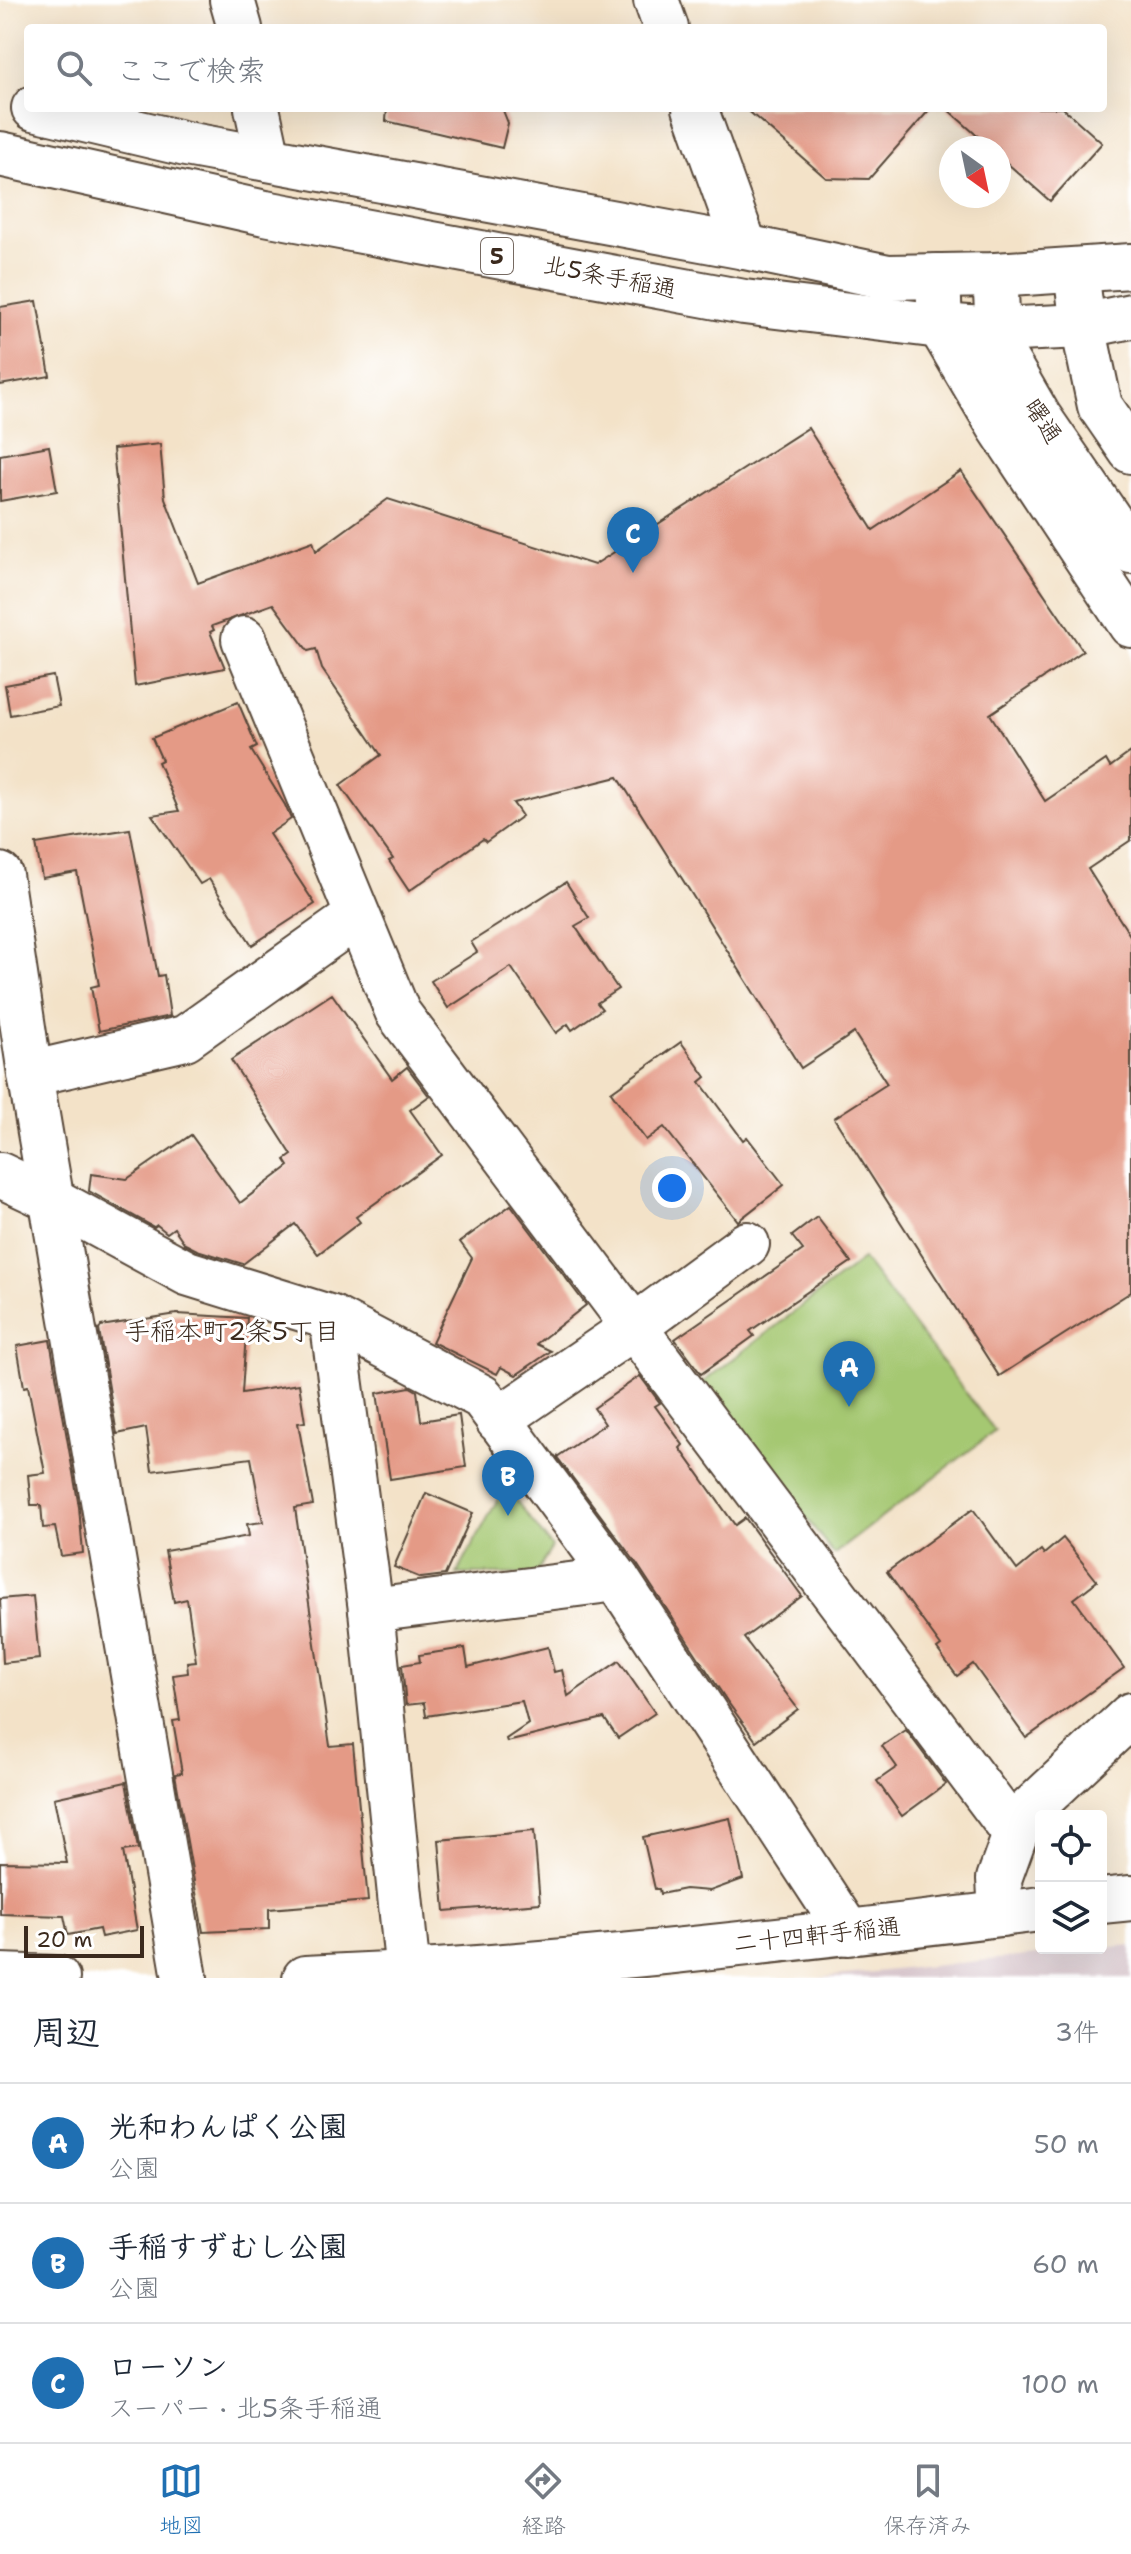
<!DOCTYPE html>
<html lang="ja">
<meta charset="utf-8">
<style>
:root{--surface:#fff;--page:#f2f2f3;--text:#1f2937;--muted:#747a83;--line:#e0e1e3;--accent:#1f6fb2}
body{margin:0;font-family:"Shantell Sans","Klee One",sans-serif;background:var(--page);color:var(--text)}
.controls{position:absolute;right:24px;bottom:24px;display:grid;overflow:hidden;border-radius:8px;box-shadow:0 8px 32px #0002}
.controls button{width:72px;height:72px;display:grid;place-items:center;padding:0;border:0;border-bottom:2px solid var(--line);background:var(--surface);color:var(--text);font:40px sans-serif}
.compass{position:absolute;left:939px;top:136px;width:72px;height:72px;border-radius:50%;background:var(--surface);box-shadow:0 8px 32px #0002;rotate:147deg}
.scale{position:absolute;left:24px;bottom:20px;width:120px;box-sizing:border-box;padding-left:8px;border:4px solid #3b2a1e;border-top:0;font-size:22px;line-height:28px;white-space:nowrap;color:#3b2a1e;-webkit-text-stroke:6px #fff;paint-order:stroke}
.you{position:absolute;left:672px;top:1188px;width:28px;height:28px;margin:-20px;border:6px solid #fff;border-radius:50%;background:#1a73e8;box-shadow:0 0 0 12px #1a73e833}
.badge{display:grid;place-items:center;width:52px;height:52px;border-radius:50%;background:var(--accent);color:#fff;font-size:26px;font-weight:700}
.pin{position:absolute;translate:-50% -66px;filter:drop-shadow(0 2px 4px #0008)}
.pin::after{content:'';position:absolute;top:42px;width:28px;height:24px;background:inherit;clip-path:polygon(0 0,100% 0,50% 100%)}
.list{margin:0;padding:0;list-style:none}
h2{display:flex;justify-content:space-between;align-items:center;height:104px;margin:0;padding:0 32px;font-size:34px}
h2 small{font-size:26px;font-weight:400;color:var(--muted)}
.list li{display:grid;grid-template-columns:52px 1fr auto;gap:24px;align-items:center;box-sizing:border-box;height:120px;padding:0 32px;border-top:2px solid var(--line)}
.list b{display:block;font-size:30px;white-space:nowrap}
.list p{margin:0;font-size:26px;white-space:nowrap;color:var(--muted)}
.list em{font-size:26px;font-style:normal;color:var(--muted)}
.icon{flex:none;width:44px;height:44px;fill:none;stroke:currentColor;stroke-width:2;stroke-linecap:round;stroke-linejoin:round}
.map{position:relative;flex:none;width:1131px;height:1978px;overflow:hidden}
.search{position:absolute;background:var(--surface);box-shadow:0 8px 32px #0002;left:24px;right:24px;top:24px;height:88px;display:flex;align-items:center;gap:20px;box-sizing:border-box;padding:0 28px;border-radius:8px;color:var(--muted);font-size:30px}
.sheet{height:464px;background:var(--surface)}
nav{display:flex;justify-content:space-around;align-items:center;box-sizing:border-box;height:112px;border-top:2px solid var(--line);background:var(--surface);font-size:22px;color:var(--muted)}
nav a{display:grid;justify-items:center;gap:4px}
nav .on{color:var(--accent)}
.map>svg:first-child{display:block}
.industrial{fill:#d2bec5}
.green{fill:#a5c872;stroke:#707948;stroke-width:2}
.building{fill:#e49a86}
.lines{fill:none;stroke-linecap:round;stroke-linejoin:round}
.minor-casing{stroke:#574638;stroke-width:48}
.highway-casing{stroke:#574638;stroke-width:48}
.minor{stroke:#fff;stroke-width:44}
.highway{stroke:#fff;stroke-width:44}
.labels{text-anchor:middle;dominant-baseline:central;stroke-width:6;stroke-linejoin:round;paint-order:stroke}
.shield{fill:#fff;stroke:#766a62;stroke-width:2}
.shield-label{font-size:22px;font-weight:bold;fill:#3b2a1e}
.street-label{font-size:24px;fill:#3b2a1e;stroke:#fff}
.neighbourhood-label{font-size:26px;fill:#3b2a1e;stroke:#fff}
</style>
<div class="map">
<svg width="1131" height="1978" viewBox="0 0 1131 1978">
<rect width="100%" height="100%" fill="#fff"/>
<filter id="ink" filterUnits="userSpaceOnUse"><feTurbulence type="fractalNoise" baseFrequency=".0125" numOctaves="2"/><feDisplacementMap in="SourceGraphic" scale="16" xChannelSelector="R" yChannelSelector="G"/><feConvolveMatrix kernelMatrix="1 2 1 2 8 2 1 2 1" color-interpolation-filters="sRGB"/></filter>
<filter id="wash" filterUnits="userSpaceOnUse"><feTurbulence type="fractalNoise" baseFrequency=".006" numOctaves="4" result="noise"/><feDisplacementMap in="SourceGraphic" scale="32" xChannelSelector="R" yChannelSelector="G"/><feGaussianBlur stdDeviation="1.8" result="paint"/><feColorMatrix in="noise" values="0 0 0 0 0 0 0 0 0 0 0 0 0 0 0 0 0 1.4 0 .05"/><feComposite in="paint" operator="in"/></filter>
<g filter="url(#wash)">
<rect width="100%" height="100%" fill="#f3e2c8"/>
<path class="industrial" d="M1131 1945V1978H817Z"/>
<g class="green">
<path d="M863 1259 995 1431 834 1554 702 1383Z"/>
<path d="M505 1486 552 1547 536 1574H457Z"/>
</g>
<g id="blocks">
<g class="building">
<path d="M387 108H502L508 123 502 148 386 121Z"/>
<path d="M745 108H931L869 179 826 178Z"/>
<path d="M946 108H1063L1102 143 1050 201 999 156V148H991Z"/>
<path d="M37 301 50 376 0 385V307Z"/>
<path d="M808 428 873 530 961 471 1083 651 990 714 1045 801 1106 760 1110 767 1131 752V840L1088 869 1131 937V1292L999 1376 834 1118 887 1084 854 1033 801 1068 618 777 513 803 522 816 486 842 483 839 409 891 389 861 393 859 340 785 381 755 322 669 316 649 308 651 273 604 212 626 214 630 210 632 225 668 135 686 113 449 160 444 165 498 198 583 313 541 316 551 388 499 594 565Z"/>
<path d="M49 446 57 491 0 501V455Z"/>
<path d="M53 676 59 706 10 715 5 685Z"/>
<path d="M238 702 257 747 251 750 285 805 291 819 269 834 315 904 252 945 209 879 200 884 152 815 179 811 158 762 162 760 152 738Z"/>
<path d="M130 829 158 976 164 975 170 1016 99 1031 91 987 99 985 77 872 42 878 36 844Z"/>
<path d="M566 882 589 918 575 926 618 989 597 1003 602 1009 572 1030 568 1024 556 1033 511 967 448 1008 431 981 477 952 471 942Z"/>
<path d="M332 994 392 1079 407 1067 429 1096 410 1110 442 1155 356 1217 360 1222 318 1254 295 1224 243 1264 197 1250 185 1244 174 1228 167 1233 157 1225 154 1227 89 1191 91 1174 127 1179 191 1135 240 1203 289 1166 285 1160 292 1155 231 1060Z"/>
<path d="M681 1042 706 1077 700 1082 743 1140 747 1137 784 1185 738 1221 664 1127 646 1140 611 1092Z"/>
<path d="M511 1205 586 1305 536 1344 551 1351 516 1375 501 1367 497 1374 432 1342 472 1258 460 1242Z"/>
<path d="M817 1217 851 1262 750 1331 754 1336 701 1374 675 1339 803 1250 792 1236Z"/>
<path d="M177 1314 247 1318 242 1393 299 1384 305 1422 298 1423 313 1505 295 1508 330 1746 353 1744 368 1901 269 1909V1929L203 1932 175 1774 182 1773 173 1721 180 1720 173 1675 188 1673 187 1662 196 1661 187 1599 174 1602 165 1551 249 1536 247 1524 263 1522 251 1458 152 1471 146 1428 117 1434 99 1330 101 1326Z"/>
<path d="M50 1340 79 1507 83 1553 61 1556 55 1527 43 1528 41 1505H31L28 1475 45 1473 28 1386 24 1387 17 1346Z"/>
<path d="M640 1376 660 1403 655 1406 683 1445 680 1448 735 1525 745 1518 802 1596 744 1638 798 1709 756 1741 727 1701 637 1564 557 1457 605 1424 594 1408Z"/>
<path d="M410 1387 417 1391 421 1421 459 1415 466 1467 390 1479 377 1393Z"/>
<path d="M426 1493 473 1513 445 1575 421 1578 394 1567Z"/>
<path d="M973 1509 1017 1570 1041 1550 1044 1554 1063 1538 1097 1581 1074 1599 1124 1668 1026 1738 973 1664 957 1676 937 1649 941 1646 887 1572Z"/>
<path d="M33 1596 39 1659 3 1663 0 1599Z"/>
<path d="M548 1647 554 1672 562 1670 568 1696 619 1661 655 1713 618 1738 604 1718 507 1742 506 1739 528 1724 522 1701 426 1716 424 1703 406 1705 402 1665 420 1662 419 1655 465 1648 468 1667Z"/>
<path d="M906 1730 946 1784 902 1816 877 1781 897 1767 882 1746Z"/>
<path d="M126 1782 138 1849 123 1851 137 1930 101 1937 99 1929 68 1935 64 1916 0 1914V1862L67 1863 54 1798Z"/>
<path d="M730 1818 743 1879 710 1891 685 1889 660 1894 659 1889H655L643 1837Z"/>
<path d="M534 1831 540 1903 445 1911 439 1840Z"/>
</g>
</g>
</g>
<g filter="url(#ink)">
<use href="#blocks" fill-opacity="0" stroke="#574638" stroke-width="2"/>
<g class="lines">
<g class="minor-casing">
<g id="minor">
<path d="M232 0 240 28"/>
<path d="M656 0 666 28"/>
<path d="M257 108 268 159"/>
<path d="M695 108 745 247"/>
<path d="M1076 271 1083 326 1100 406 1131 451"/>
<path d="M995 275 998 330 1003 355 1039 417 1131 551"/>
<path d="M938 276 940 326 999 426 1131 625"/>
<path d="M244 639 398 1013 1015 1834"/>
<path d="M0 875 30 1074 185 1978"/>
<path d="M30 1074 185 1038 357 916"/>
<path d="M0 1175 51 1199 187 1273 332 1318 482 1397 617 1579 849 1933"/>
<path d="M332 1318 371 1610 408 1974"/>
<path d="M498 1420 634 1327 747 1244"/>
<path d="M371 1610 617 1579"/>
<path d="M1101 1901 1131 1898"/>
<path d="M1001 1914 999 1879 1021 1818 1131 1715"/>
<path d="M0 1976 57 1978"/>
<path d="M305 1978C551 1968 796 1939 1041 1909"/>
</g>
</g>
<g class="highway-casing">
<g id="highway">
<path d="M34 108 186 144 745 247 888 277 995 275 1131 266"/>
<path d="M0 154 265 213 744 302 940 326 998 330 1083 326 1131 316"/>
</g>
</g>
<use href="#minor" class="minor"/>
<use href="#highway" class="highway"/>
</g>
</g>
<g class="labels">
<rect class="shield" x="481" y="238" width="32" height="36" rx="6"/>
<g class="shield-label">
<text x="497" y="256">5</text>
</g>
<g class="street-label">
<text transform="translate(610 277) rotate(11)">北5条手稲通</text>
<text transform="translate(1043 421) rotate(57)">曙通</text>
<text transform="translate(817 1935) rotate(-6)">二十四軒手稲通</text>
</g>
<g class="neighbourhood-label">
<text x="232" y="1330">手稲本町2条5丁目</text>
</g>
</g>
</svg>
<div class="controls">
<button><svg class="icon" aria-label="locate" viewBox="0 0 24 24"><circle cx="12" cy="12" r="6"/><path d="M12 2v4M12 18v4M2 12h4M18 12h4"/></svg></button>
<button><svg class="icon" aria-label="layers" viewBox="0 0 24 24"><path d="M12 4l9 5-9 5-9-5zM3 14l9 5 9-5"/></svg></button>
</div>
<svg class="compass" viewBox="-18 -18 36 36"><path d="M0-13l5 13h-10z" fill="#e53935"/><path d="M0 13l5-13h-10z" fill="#747a83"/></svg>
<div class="scale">20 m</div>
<div class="you"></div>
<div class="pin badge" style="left:849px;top:1407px">A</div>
<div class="pin badge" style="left:508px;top:1516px">B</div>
<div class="pin badge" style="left:633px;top:573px">C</div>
<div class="search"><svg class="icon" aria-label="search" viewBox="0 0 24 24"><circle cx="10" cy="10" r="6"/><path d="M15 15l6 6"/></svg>ここで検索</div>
</div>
<section class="sheet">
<h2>周辺<small>3件</small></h2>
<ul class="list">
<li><span class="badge">A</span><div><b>光和わんぱく公園</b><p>公園</p></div><em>50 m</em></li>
<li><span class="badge">B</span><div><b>手稲すずむし公園</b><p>公園</p></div><em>60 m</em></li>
<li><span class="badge">C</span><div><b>ローソン</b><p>スーパー · 北5条手稲通</p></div><em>100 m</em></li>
</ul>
</section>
<nav>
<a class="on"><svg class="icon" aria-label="map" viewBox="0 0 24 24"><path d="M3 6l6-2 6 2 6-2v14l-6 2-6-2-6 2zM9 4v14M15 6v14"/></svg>地図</a>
<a><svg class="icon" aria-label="directions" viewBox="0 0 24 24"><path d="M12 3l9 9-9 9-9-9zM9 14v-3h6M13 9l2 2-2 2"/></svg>経路</a>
<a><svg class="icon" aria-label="saved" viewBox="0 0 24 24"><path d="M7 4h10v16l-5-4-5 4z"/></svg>保存済み</a>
</nav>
